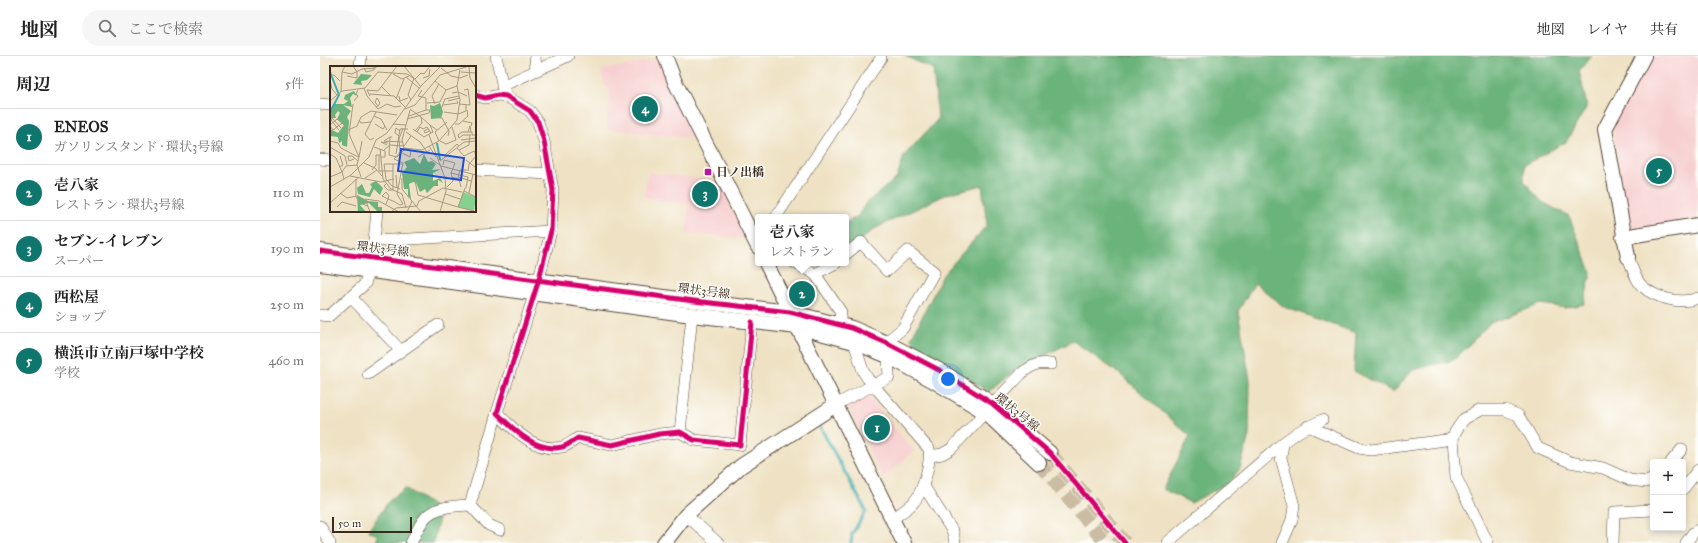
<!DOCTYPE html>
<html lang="ja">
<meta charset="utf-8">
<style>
:root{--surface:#fff;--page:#f6f6f6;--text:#222;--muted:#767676;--line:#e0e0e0;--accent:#0f766e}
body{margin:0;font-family:"IM FELL Great Primer","Noto Serif JP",serif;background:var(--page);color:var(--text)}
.controls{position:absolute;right:12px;bottom:12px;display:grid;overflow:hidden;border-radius:4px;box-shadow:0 2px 6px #0003}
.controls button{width:36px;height:36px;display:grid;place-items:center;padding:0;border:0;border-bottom:1px solid var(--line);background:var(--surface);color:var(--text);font:20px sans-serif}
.scale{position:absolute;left:12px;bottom:10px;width:80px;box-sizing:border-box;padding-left:4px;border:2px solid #3b2a1e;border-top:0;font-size:11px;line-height:14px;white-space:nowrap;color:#3b2a1e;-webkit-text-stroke:3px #fdfcf7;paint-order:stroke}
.you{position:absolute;left:628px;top:323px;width:14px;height:14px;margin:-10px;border:3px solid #fff;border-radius:50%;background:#1a73e8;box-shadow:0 0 0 6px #1a73e833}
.badge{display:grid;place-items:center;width:26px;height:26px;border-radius:50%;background:var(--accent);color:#fff;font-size:13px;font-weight:700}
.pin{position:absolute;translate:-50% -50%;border:2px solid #fff;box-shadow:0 1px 4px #0006}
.popup{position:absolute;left:435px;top:158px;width:94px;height:52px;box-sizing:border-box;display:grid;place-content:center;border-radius:4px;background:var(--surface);filter:drop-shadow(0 1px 3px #0005);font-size:13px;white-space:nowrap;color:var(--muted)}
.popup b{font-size:15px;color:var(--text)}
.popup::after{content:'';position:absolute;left:50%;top:100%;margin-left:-8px;border:8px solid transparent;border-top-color:var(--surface)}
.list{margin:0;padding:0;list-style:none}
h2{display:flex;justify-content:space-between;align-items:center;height:52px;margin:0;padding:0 16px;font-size:17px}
h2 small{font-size:13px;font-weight:400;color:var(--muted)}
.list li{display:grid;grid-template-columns:26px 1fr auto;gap:12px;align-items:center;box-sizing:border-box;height:56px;padding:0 16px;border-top:1px solid var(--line)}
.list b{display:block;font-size:15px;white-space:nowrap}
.list p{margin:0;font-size:13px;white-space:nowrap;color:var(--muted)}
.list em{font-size:13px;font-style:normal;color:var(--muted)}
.icon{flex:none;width:22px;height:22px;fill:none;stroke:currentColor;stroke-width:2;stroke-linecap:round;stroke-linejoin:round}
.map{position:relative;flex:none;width:1378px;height:487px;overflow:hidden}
header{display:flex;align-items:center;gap:24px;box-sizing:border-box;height:56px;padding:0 20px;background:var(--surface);border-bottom:1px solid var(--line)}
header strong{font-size:19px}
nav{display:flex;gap:22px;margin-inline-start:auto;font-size:14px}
.search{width:280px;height:36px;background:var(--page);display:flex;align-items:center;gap:10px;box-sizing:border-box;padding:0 14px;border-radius:22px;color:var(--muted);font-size:15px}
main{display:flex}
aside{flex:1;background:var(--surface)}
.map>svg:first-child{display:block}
.built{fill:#f7cfd0}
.forest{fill:#6bb37a;stroke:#536e4c}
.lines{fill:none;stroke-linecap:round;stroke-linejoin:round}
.stream{stroke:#3bacb3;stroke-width:3}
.tertiary-tunnel{stroke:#cbbda3;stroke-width:14;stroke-dasharray:14 7;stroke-linecap:butt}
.minor-casing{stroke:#564637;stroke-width:12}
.tertiary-casing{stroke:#564637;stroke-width:16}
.minor{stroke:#fff;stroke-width:11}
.tertiary{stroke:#fff;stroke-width:14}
.cycleway-casing{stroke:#fdfcf7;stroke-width:8}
.cycleway{stroke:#d6006c;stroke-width:5}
.poi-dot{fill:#b5179e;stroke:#fdfcf7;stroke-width:1.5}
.labels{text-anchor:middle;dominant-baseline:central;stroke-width:3;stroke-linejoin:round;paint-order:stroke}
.poi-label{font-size:12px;font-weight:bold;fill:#3b2a1e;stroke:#fdfcf7;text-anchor:start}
.street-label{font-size:12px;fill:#3b2a1e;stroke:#fdfcf7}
.inset-river{fill:none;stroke:#3bacb3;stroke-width:2}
.inset-road{fill:none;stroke:#a79882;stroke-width:1}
.view{fill:#1d4ed8;fill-opacity:0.15;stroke:#1d4ed8;stroke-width:2}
.inset-edge{fill:none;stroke:#3b2a1e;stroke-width:2}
</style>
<header>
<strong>地図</strong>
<div class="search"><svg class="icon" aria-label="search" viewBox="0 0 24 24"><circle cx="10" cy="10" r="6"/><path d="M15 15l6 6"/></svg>ここで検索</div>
<nav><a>地図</a><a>レイヤ</a><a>共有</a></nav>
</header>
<main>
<aside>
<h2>周辺<small>5件</small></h2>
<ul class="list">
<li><span class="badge">1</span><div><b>ENEOS</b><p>ガソリンスタンド · 環状3号線</p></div><em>50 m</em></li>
<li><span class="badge">2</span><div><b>壱八家</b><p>レストラン · 環状3号線</p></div><em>110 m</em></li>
<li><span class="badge">3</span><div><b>セブン-イレブン</b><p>スーパー</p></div><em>190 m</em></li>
<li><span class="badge">4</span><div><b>西松屋</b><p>ショップ</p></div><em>250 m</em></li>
<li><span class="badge">5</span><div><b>横浜市立南戸塚中学校</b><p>学校</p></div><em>460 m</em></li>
</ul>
</aside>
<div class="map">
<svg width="1378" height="487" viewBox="0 0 1378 487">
<rect width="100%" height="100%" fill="#fdfcf7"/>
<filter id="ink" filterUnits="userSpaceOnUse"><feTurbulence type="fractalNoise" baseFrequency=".025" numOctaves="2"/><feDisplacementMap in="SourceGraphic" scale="8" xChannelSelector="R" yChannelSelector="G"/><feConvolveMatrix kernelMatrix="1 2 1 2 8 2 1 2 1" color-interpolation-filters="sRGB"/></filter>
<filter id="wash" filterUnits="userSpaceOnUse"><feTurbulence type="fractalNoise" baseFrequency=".012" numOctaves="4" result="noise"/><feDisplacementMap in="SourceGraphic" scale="16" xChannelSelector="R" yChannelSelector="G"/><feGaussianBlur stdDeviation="0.9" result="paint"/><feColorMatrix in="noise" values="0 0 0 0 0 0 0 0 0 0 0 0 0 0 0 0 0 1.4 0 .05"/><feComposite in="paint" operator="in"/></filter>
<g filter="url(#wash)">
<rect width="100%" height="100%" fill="#efe2c4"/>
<g class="built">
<path d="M1329 0H1378V162L1312 174 1309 172 1292 68Z"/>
<path d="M340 3 378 83 286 73 290 34 285 30 280 14Z"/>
<path d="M328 116 401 126 427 183 366 177 369 149 324 141Z"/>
<path d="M546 338 594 395 563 422 527 349Z"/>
</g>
<g class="forest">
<path d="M585 0H1272L1259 15 1267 50 1246 86 1204 109V125L1222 146 1249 160 1271 216 1264 248 1245 252 1221 248 1170 267 1134 304 1093 314 1073 336 1034 315 1036 277 964 251 935 227 918 255 930 324 929 379 920 413 908 427 871 447 843 433 870 380 800 318 753 285 691 317 669 336 603 294 591 283 623 219 667 169 662 129 627 138 556 172 526 195V167L538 160 546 147 577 122 584 100 618 63 613 13Z"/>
<path d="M86 432 113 450 120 458 113 487H56L58 479 48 475 69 445Z"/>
</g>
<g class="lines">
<path class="stream" d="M498 367 546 455 532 478 531 487"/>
</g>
</g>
<g filter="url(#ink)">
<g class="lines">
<g class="tertiary-tunnel">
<path d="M730 397 805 487"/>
<path d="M719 407 786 487"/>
</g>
<g class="minor-casing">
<g id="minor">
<path d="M176 0 184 36"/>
<path d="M215 0 216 14"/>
<path d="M40 11 41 0"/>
<path d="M182 30 248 0"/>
<path d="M155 39 165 42 178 39 186 40 210 55 218 66 224 85 233 134 231 175 219 223 177 357C193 373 216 397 242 391 247 390 253 385 258 382L292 389 339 378 360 376 374 384 420 389 432 266"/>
<path d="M0 48 11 49"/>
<path d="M0 103 11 104"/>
<path d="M155 114 230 118"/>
<path d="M456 161 561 2"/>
<path d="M54 185 231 175"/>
<path d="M526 198 541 186 567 215 588 195 614 216 583 272 571 282 569 288"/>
<path d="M1308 201C1312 210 1315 224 1322 230 1335 242 1361 249 1378 242"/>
<path d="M475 207 495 218"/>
<path d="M516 207 495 218 521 256 519 268"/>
<path d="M31 241 81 295"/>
<path d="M0 259 9 260 45 228 54 185 57 155"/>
<path d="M534 286 543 315 548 323 609 393C611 406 603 438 592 448 586 454 579 458 572 463"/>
<path d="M48 318 118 269"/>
<path d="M517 348 569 321 568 300"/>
<path d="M177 357 150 449 169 469 180 474"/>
<path d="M988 370 1039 392 1051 394 1133 383"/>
<path d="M360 376 372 259"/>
<path d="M610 400 622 398 631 393 703 316C713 309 719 306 731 308"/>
<path d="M1351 406 1362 393"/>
<path d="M603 429 633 476 635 487"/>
<path d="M1363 433 1378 414"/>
<path d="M366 459 398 487"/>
<path d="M0 470 10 487"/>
<path d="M91 487C95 479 99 469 105 462 115 450 136 450 150 449"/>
<path d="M847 487 963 387 978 376 1002 364"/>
<path d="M962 487 972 464 974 450 961 402 963 387"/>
<path d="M1168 487 1136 421 1133 383 1135 376 1144 363 1160 354H1185L1198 359 1218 392 1250 406 1283 412 1310 424 1326 426 1333 423"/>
<path d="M1293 487 1294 456 1333 454"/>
<path d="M1366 487 1373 477 1378 474"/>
</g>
</g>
<g class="tertiary-casing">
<g id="tertiary">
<path d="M345 0 355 26 438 191"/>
<path d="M1303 181 1378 169"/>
<path d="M0 195 374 245 470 256 532 272 569 288 619 314 673 348 730 397"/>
<path d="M1308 201 1285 73 1324 0"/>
<path d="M446 207 584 487"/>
<path d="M0 208 372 259 478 271 534 286 568 300 612 324 665 356 719 407"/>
<path d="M344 487 366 459 421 410 517 348"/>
</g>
</g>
<use href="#minor" class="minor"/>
<use href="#tertiary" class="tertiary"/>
<g class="cycleway-casing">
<g id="cycleway">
<path d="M155 39 165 42 178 39 186 40 210 55 218 66 224 85 233 134 231 175 219 223 177 357C193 373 216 397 242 391 247 390 253 385 258 382L292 389 339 378 360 376 374 384 420 389 432 266"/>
<path d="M0 195 374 245 470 256 532 272 569 288 619 314 673 348 730 397 805 487"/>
</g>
</g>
<use href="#cycleway" class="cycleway"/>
</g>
</g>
<rect class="poi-dot" x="384" y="112" width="8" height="8" rx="2"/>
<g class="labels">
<g class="poi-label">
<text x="396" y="116">日ノ出橋</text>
</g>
<g class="street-label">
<text transform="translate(63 193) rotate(7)">環状3号線</text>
<text transform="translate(384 235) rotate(7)">環状3号線</text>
<text transform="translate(697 356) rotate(39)">環状3号線</text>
</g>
</g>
<g transform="translate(10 10)">
<rect width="146" height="146" fill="#efe2c4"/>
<path d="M133 126 146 131 144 145 128 141Z" fill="#84d190"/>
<path d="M31 8 42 9 37 14 31 15 32 19 23 18ZM24 25 27 30 23 28 20 32 22 41 13 39 21 45 17 51 19 55 17 81 12 79V75L9 77 8 71 0 70V63L8 67 14 59 7 53 10 47 8 45 5 49 6 52H0V44L4 38H14L18 35 14 33 15 29ZM110 37 113 46 111 52 101 53 100 39 104 40ZM94 88 98 96 102 95 106 98 102 104 111 103 103 107V115L110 112 113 117 108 114V120H104L97 127 95 123 90 126 86 117 83 116 79 118 81 133 78 130V123H74L72 107 77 101 74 96 84 92 90 98ZM46 115 53 122 50 129 44 123 40 131 28 128 27 122 32 118 36 127H39L42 121 40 118ZM27 129 38 135 48 136V141H52V146H48L39 137 30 139 36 146H28Z" fill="#6bb37a"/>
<path class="inset-river" d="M0 6 9 29 0 46M107 77 110 94"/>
<path class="inset-road" d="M74 0 91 21M139 1 140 12 146 22M34 2 36 6 44 4V1M111 2 121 10 130 12 138 9M12 6 22 8 32 3 46 2V0M131 6 146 7M63 8 72 13 79 10M0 9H4L10 15M17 10 27 12V6L23 0M76 11 89 22M93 12 99 10 100 3M85 13 91 7 94 8 100 0M0 14 2 23 7 29M105 15 116 24 127 20M51 20 61 30M34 22 37 30 48 43 57 38 65 41 71 40M11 26 12 6 15 0M122 27 128 26 137 30M40 28 64 30 75 41M40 30 37 24 48 25 67 0M69 30 70 35 78 32M66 33 74 13M81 34 78 29 84 12M0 35 12 25 35 22 48 6 77 8 85 13M24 35 28 30 26 28 28 24M118 35 130 32M110 36 116 24M97 37 110 36M23 38 19 68 29 91 27 99 31 111M105 38 102 30 109 18M129 38 140 39 138 23 134 24M113 39 128 37 127 35M46 41 49 39 50 37 47 32 45 36 48 40M75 43 85 39 110 9 139 0M80 43 91 51 92 57 85 65M111 43 115 33 129 30M80 44 72 74 74 82 92 84 109 75 127 54 130 34 127 20 130 4M114 46 128 48 136 45V39M44 50 51 53 57 64M79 50 96 44V32L88 30 92 24M91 51 100 59M105 51 112 52 119 65 118 70M77 53 99 47 100 44H96M29 54 31 57 41 56M133 55 142 57 141 60M45 58 53 63 55 60M63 58 76 59M125 58H129L138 50 137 44M0 59 7 53 18 62M0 60 3 64 12 57M83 63 94 71 103 66 100 59 107 64M98 63 94 65 95 67 100 65M9 64 1 54 2 52 11 62M18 64 27 60 31 51 41 45 67 49M76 66 90 76 97 86M87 66 90 61 93 63 97 61 101 67M138 66 140 60 141 66M99 69 115 112 116 125 110 146M69 70 65 67 66 62 70 65M60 71 54 75 73 76M62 71H60L59 89 67 91 76 82M44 72 40 74 35 68 46 46M129 72 128 69 132 66H142V69H146M129 72 133 69H141M131 74 146 72M0 75 8 77 11 82 28 91M109 75 105 66 117 56M110 75 116 78 126 74 122 61M57 79 51 76 58 77M74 80 81 70M99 80 106 91M0 81 15 90 17 99M44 81 55 85V91H51M127 82 134 90 144 85 146 89M50 83 53 113 61 123 72 128 76 142M54 84 60 79 74 80M129 84 139 79 140 69M70 85 69 73 73 62M72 87 80 91 81 84M0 88 6 92 12 106M66 88 70 63H78M49 89V105H63M29 91 32 75M88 91 100 84M117 91 115 89 127 78 129 80M100 92 111 100 146 109M24 93 19 95 18 90H22L28 95M136 94 146 102M110 95 134 76 146 75M34 97 45 102 52 110M54 98 56 113 62 120 70 123M54 98H73M113 99 114 94 125 97 121 107 123 115 117 121M9 101 13 99 10 90M42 104 46 99V89H50M137 104H130L128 111 141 115M138 105 139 98 146 90M12 106 16 100 27 99M121 107 138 111 136 122M66 109 67 122M20 110 51 116 64 113M0 111 12 106 14 113M122 111 129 113 131 121M35 112 47 104M72 112V123L91 146M26 113V131L29 136 37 140M85 115 88 129 128 141 135 122M56 118 54 120 58 124H63V98M0 121 21 109 39 91 46 74 57 67 91 20 111 0M134 125 146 131M10 127 17 132 26 130M139 127 143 108M115 128 130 133M0 137 29 111M56 138 58 133 59 130 56 126 52 130 58 133 63 135 70 139 73 138M73 138 67 128 73 97 64 93 74 82M7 141 12 136 26 140M128 141 144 145M40 146 35 133 49 135 69 146M61 146 66 142 87 140 89 135 113 122 132 126M77 146 82 135"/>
<path class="view" d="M71 83 134 92 131 114 68 105Z"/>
<rect width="146" height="146" class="inset-edge"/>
</g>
</svg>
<div class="controls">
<button>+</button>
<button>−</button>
</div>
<div class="scale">50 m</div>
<div class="you"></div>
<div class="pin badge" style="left:557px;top:372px">1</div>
<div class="pin badge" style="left:482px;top:238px">2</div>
<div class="popup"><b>壱八家</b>レストラン</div>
<div class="pin badge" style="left:385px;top:138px">3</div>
<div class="pin badge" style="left:325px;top:53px">4</div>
<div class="pin badge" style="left:1339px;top:115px">5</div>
</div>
</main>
